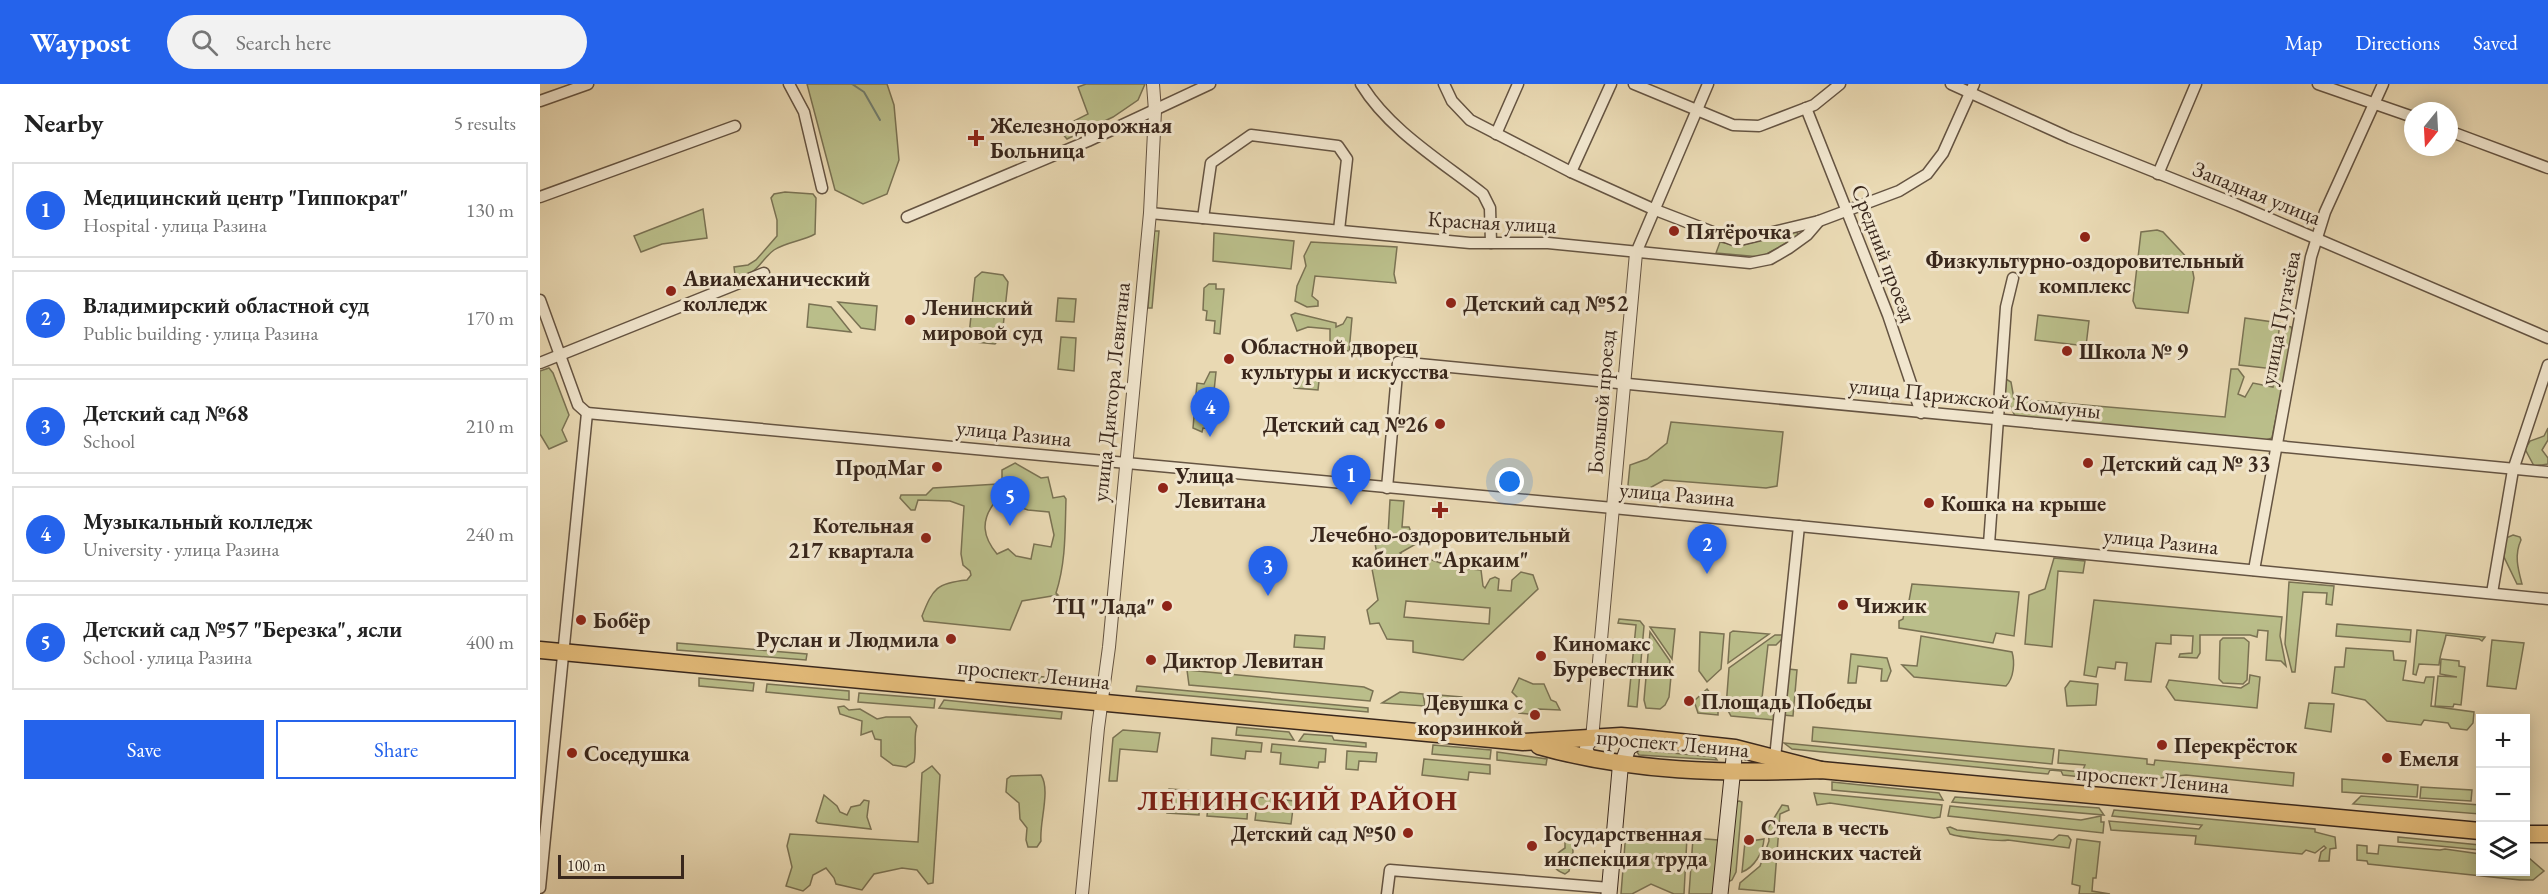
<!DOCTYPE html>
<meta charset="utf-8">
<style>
:root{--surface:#fff;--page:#f2f2f2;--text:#222;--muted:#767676;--line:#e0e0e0;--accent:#2563eb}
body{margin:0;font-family:"EB Garamond",serif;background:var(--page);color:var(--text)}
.controls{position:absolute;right:18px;bottom:18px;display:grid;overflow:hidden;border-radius:0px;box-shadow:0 3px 15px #0003}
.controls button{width:54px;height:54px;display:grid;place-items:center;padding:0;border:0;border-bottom:2px solid var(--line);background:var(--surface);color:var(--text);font:30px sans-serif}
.compass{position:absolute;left:1864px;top:18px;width:54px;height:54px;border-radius:50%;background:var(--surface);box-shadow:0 3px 15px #0003;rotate:198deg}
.scale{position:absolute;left:18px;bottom:15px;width:126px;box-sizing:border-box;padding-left:6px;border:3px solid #39271c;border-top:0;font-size:16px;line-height:21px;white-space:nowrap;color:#39271c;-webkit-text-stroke:4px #f1e6ce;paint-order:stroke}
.you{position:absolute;left:970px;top:398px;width:21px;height:21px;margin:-15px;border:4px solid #fff;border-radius:50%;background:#1a73e8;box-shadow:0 0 0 9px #1a73e833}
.badge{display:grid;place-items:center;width:39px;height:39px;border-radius:50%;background:var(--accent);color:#fff;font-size:20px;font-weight:700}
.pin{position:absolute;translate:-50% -50px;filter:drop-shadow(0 2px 3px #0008)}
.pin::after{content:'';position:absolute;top:32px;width:21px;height:18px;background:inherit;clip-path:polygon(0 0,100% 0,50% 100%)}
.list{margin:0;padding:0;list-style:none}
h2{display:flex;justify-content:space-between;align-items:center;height:78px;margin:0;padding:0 24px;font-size:26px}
h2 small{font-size:20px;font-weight:400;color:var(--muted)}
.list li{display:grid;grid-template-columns:39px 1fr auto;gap:18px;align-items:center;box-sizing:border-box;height:96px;margin:0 12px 12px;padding:0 12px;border:2px solid var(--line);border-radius:0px}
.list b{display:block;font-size:22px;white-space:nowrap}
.list p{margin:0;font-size:20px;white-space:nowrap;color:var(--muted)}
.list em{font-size:20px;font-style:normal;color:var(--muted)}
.actions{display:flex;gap:12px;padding:18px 24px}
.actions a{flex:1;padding:14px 0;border:2px solid var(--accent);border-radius:0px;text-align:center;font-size:21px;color:var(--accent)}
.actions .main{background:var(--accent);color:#fff}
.icon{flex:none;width:33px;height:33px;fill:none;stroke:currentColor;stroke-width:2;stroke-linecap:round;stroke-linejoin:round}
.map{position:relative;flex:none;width:2008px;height:810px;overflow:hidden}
header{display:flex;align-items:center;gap:36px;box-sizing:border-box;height:84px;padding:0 30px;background:var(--accent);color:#fff}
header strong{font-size:28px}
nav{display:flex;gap:33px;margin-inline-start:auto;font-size:21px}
.search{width:420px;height:54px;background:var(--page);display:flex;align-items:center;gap:15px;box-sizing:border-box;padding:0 21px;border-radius:33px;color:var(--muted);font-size:22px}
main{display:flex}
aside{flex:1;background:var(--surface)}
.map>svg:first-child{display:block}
.green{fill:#babe8a;stroke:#7a7253;stroke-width:1.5;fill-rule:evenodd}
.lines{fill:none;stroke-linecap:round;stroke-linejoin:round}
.stream{stroke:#727f70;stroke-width:2}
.minor-casing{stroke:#655442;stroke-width:13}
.tertiary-casing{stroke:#655442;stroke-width:14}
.secondary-casing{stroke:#39271c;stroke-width:17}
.primary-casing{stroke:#39271c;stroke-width:19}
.minor{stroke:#f1e6ce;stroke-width:10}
.tertiary{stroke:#f1e6ce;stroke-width:12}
.secondary{stroke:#f1e6ce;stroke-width:15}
.primary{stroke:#e4bc7a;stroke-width:16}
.poi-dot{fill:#8f2418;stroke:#f1e6ce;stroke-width:2}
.labels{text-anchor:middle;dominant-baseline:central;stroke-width:6;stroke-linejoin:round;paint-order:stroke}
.poi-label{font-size:22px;font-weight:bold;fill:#39271c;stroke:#f1e6ce;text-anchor:start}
.street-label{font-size:22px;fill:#39271c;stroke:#f1e6ce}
.district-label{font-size:28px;font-weight:bold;letter-spacing:1.5px;fill:#7a1f14;stroke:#f1e6ce}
</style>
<header>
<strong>Waypost</strong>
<div class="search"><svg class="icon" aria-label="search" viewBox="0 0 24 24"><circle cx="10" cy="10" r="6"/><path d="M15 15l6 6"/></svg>Search here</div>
<nav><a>Map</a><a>Directions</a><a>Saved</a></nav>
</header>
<main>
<aside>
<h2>Nearby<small>5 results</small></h2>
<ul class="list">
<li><span class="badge">1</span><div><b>Медицинский центр &quot;Гиппократ&quot;</b><p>Hospital · улица Разина</p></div><em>130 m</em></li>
<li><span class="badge">2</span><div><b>Владимирский областной суд</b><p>Public building · улица Разина</p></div><em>170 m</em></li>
<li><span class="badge">3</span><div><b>Детский сад №68</b><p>School</p></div><em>210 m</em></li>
<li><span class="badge">4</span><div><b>Музыкальный колледж</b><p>University · улица Разина</p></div><em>240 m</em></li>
<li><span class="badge">5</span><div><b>Детский сад №57 &quot;Березка&quot;, ясли</b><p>School · улица Разина</p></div><em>400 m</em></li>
</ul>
<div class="actions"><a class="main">Save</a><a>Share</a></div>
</aside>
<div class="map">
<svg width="2008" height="810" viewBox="0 0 2008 810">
<rect width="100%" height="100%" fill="#e9d9b3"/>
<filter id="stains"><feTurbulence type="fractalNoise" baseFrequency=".00333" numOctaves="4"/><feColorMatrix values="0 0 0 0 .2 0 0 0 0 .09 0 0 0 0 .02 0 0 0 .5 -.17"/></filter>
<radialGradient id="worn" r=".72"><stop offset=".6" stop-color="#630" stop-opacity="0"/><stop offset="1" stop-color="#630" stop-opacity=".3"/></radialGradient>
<g class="green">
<path d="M267 0H347L354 21 359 76 347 110 323 120 295 106Z"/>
<path d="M546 0H605L598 16 573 33 527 55 520 47 522 43 548 30 538 3Z"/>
<path d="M245 108 273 110 276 114 275 150C263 157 246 158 234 166 220 176 216 195 195 191L194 183 208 181 216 176 237 152V136L231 114 234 110Z"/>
<path d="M163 125 167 154 122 160 101 168 94 152Z"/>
<path d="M1617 146 1623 148 1651 178 1654 194 1648 229 1596 224 1593 217 1601 148Z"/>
<path d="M614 147H619L612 224H608Z"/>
<path d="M1256 147 1259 152 1221 173 1176 169 1180 158 1199 162Z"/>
<path d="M674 149 754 157 751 185 673 177Z"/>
<path d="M771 158 857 163 854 190 856 199 775 192 772 212 778 217V222L767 223 755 217 757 202 766 182 764 172Z"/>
<path d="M442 188 463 191 468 198 462 252 455 260 435 258 429 251 435 194Z"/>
<path d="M669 200H676V205H684L680 250 674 249 675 237 666 236 667 227 663 226 664 204Z"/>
<path d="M518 214 536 215 534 238 516 237Z"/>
<path d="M298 218 337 222 335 246 321 244Z"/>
<path d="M269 220 291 223 311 248 267 243Z"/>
<path d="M755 229 796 239V243L803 240 807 233 812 234 809 268 798 261 790 262V245L768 243 757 247 751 231Z"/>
<path d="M1498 231 1549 237 1546 262 1495 256Z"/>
<path d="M1705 234 1740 239 1734 285 1699 281Z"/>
<path d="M1747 242 1751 243 1753 249 1732 354 1723 357 1475 332 1465 311 1466 295 1471 298 1474 315 1685 333 1691 285H1698L1704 293 1698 310 1705 313 1713 299 1733 303Z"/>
<path d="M521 253 536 254 534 287 518 285Z"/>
<path d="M9 284 13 289 29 331 22 346 27 357 9 365 0 350V287Z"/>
<path d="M756 286 780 288 778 306 754 304Z"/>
<path d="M670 288H676L670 345 663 344 662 348 653 344 657 299 664 300Z"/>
<path d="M1131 338 1243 348 1237 402 1226 404 1124 396 1099 410 1088 401 1090 381 1107 375 1127 359Z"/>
<path d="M2008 344V356L2002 366 2008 374V380L1994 382 1985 365 1990 357 2004 352Z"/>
<path d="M475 379 501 394 508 393 513 414 524 412 526 415C525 447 526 478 516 509L518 511 482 517 470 546 384 537 382 532C393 504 397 499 427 496L431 491 430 487 423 481 421 470 424 422 410 417 378 416 375 426H371L360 414 361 411H386L393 404 458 400 462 397V386ZM455 418H464L488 426 509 428 514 451 511 463 494 460 491 475 476 472 468 465 457 470C443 453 440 437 455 418Z"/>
<path d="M850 416 864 417 862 443H869L876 460 860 469 868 476H892L912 483 941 486 943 502 945 504 950 495 955 493 959 495 958 506 971 507 972 496 981 488 993 491 998 505 923 576 873 568V557L847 555 839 539 830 540 827 526 838 516 832 485 839 481 834 454 861 453 848 451ZM866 517 950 524 949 540 864 533Z"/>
<path d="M1973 451 1980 453 1981 456C1974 471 1978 485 1982 500H1977L1964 473 1966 454Z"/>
<path d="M1514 474 1545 477 1543 489 1518 487 1512 563 1485 560 1489 511 1505 505Z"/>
<path d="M1749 498 1794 502 1792 521 1786 520 1787 509 1763 508 1755 588H1752L1745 560Z"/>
<path d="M1372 500 1479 508 1474 552 1456 549 1453 559 1359 544V537L1363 535 1366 517H1369Z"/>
<path d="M1554 516 1742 533 1740 552 1746 582 1741 577 1726 576 1728 547 1718 546 1717 553 1710 551H1660V569L1657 574 1639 573 1640 570 1652 569 1653 552 1631 551V560L1616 559 1611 598 1585 596 1587 579 1576 578 1575 585 1558 583 1556 593 1544 591Z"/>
<path d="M1079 535 1100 537 1104 542 1097 623 1088 622 1096 541 1078 539Z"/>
<path d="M1797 540 1871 546 1870 558 1796 552Z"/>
<path d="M1110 543 1135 545 1132 575Z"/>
<path d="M1877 546 1945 553 1942 557 1939 555 1906 551C1904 562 1900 569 1899 581L1879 580 1876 591 1873 590Z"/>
<path d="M1193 547 1229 550 1188 579 1190 549Z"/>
<path d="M1110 548 1130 577 1129 585 1131 592 1129 613 1125 621 1120 625 1106 624 1104 616Z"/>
<path d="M1160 548 1184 550 1181 585 1167 598 1159 587Z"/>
<path d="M755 551 785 553 784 565 754 563Z"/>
<path d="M1235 551H1243V554L1236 561H1228L1221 623 1233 627 1234 636 1191 632 1186 623 1189 584Z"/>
<path d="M1381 552 1472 568C1475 578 1474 594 1466 602L1374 593 1362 581 1377 582Z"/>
<path d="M1683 554H1704L1709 558 1707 596 1703 600 1683 599 1679 595 1680 557Z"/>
<path d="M1952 556 1984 559 1976 605 1947 602Z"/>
<path d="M137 559 267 570 266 576 137 566Z"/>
<path d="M1806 564 1853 567 1854 576 1866 577 1863 596 1884 599 1886 593H1894L1891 622 1934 628 1933 639 1927 646 1911 644 1908 639 1884 636 1881 641 1847 637 1825 616 1792 609 1795 583H1804Z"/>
<path d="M1311 570 1347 574 1351 587 1347 597H1341L1342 585 1318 582 1316 599H1308Z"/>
<path d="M1901 575 1919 577V582L1925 583 1921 621 1914 620 1913 623 1895 622 1898 592 1917 593 1900 590Z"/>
<path d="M1248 585 1257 586 1253 632 1243 631Z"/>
<path d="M647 586 824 603 833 607 830 617 649 601Z"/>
<path d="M451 588 525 595 524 601 450 594Z"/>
<path d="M1710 591 1720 593 1717 624 1635 616 1626 603 1629 596 1701 604 1709 599Z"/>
<path d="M159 594 214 599 213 607 159 602Z"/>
<path d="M979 594 993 600H1004L1011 616 1016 618 1020 626 998 625 988 630 979 629 981 617 972 608Z"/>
<path d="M1530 597 1558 600 1556 621 1527 622 1525 604Z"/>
<path d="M227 600 309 607V616L226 608Z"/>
<path d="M597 602 828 624V628L596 607Z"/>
<path d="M1167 605 1178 619V631L1158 629 1154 617Z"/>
<path d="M860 608 883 610 885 622 842 619Z"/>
<path d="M319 609 395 615 394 624 318 618Z"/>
<path d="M887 610 922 613 928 625 891 623Z"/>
<path d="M404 616 522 628 521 635 399 624Z"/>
<path d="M1769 619 1794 620 1791 648 1765 644Z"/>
<path d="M304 622 309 626 320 625 337 635 346 633H370L377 642C373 654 377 665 374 678L366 683 353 681 341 672V656L335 655 332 647 321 651 322 637 300 630 298 623Z"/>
<path d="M697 643 749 648 754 656 696 651Z"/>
<path d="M1273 643 1514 665 1512 680 1272 657Z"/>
<path d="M583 646 620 649 617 668 580 665 577 697H569L573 654Z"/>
<path d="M764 650 792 652 794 656 826 659V663L759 657Z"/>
<path d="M672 654 722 659 721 668 706 667 705 675 671 671Z"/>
<path d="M1244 659 1542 688 1545 681 1518 679 1519 666 1607 675V680L1614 681 1615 676 1754 689 1753 702 1646 691 1602 696 1600 699 1523 691 1521 687 1510 686 1508 690 1252 665Z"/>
<path d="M732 660 786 665 785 678H779L778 684 740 680 741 669 731 668Z"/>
<path d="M893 661 951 666 950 675 892 670Z"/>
<path d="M1100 666 1175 673 1177 676 1099 671 1097 668Z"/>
<path d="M807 667 837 669 836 678 819 677 818 686 806 685Z"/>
<path d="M957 668 1007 675 1006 681 957 676Z"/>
<path d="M884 675 950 681V690L929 688 928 696 882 691Z"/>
<path d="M392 682 400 691 393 799 388 800 377 786 362 784 334 790 322 806 296 800 294 794 286 784 273 791 270 801 263 807 246 802 252 783 247 762 250 750 378 758 382 689Z"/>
<path d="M501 691C511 706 499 739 501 757L497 763H488L486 756 487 744 480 735 479 719 466 708 467 695 471 692Z"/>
<path d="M1802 695 1878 701 1877 713 1802 708Z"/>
<path d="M1292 698 1399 709 1403 716 1292 706Z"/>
<path d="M1881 703 1932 706 1931 717 1880 714Z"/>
<path d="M629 705 660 707 659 731 627 729Z"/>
<path d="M1274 709 1402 721 1400 733 1394 734 1290 719 1277 721Z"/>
<path d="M284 711 297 722 300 728 307 731 311 723 320 721 324 716 329 717 327 733 331 745 278 739 276 737Z"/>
<path d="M1821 712 1940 721V730L1813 720Z"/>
<path d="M718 713 754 717 751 740 715 736Z"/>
<path d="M1415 713 1559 724 1564 731 1412 718Z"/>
<path d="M669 714 708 717 707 735 667 732Z"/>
<path d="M1199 717 1202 718 1196 788 1192 796 1188 798 1193 719Z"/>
<path d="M1242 721 1248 722 1249 726 1240 730 1234 808 1199 805 1200 799 1220 782 1229 757 1228 744Z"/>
<path d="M1410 722 1541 736 1561 732V738H1564L1563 749 1408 732Z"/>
<path d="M1574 726 1775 745V748L1795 753 1796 764 1790 765 1789 777H1779L1781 768 1786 764 1784 762 1775 769 1766 766 1762 770 1655 760 1656 752 1571 746 1569 737 1659 745 1662 741 1572 732Z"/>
<path d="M1410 743 1417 746 1513 756 1519 751 1528 752 1531 756 1529 764 1468 756C1461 758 1418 753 1410 750L1407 744Z"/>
<path d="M1028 747 1032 748 1033 768 1029 787 1025 790C1007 783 1012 772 1025 764V750Z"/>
<path d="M1086 747 1147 753 1144 810H1134L1111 800 1092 810H1081Z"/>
<path d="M1858 753 1940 761V766L1858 758Z"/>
<path d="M1153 754 1178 756 1173 810H1149Z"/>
<path d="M1224 755C1223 768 1215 783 1202 788L1205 758Z"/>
<path d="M1537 755 1560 758 1556 794H1553L1552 807 1570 810H1539L1540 802 1532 800Z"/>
<path d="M1817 761 1827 762V769L1838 770 1839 761 1900 766 1905 765 1940 770V788H1986V774H1989L2004 787 1993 796H1980L1828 780 1827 777 1817 776Z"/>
</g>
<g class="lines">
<path class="stream" d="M312 0 324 8 340 36"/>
<g class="minor-casing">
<g id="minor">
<path d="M249 0 264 28 282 104"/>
<path d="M821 0C849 46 901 77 943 110L950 124 951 159"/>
<path d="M904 0 912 17 930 36 1031 88 1113 125 1196 157 1279 137"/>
<path d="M1094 0 1193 41 1219 42 1274 21 1300 0"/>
<path d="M1411 0 1530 54 1698 121 2008 254"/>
<path d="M1778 0 1873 33"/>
<path d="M0 17 48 0"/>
<path d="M1266 24 1348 231 1381 329"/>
<path d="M1909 47 2008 84"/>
<path d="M956 50 978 0"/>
<path d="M1031 88 1071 0"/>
<path d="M1618 90 1656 0"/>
<path d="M0 113 195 42"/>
<path d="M610 129 930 159H1008L1210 179 1230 175 1249 164 1267 151 1279 137 1359 107 1387 90 1403 69 1434 0"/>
<path d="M367 133 548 57 670 0"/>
<path d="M663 134 671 79 711 51 798 62 807 75 799 146"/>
<path d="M1096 169 1168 0"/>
<path d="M0 216 38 321 47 329"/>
<path d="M0 279 224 189"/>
<path d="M47 329 1073 424 2008 515"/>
<path d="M847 404 858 278 2008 388"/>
<path d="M1449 460 1466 223 1473 194"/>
<path d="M1714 486 1771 173 1785 128 1843 0"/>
<path d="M1952 509 1973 386 2008 281"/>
<path d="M1235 674 1259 442"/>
<path d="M0 804 47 329"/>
<path d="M847 810 850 786 1070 804"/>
</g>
</g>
<g class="tertiary-casing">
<g id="tertiary">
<path d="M1050 674 1046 664 1052 655 1096 169"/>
<path d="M542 810 558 644 569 563 610 129 615 27 613 0"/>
</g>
</g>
<g class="secondary-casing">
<g id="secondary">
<path d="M1069 810 1080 686 1088 664 1103 654"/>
<path d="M1180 810 1195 664"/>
</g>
</g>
<g class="primary-casing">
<g id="primary">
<path d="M0 566 983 658 1081 652 1103 654 1195 664 1281 686"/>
<path d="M999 662C1090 688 1186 690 1281 686L1940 747"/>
<path d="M1986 750H2008"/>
</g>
</g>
<use href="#minor" class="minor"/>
<use href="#tertiary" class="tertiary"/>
<use href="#secondary" class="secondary"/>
<use href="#primary" class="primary"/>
</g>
<g class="poi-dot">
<path d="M433 45h6v6h6v6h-6v6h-6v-6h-6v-6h6z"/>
<circle cx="1134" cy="147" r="6"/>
<circle cx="1545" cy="153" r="6"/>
<circle cx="131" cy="207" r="6"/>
<circle cx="911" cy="219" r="6"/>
<circle cx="370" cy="236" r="6"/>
<circle cx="1527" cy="267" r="6"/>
<circle cx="689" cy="275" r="6"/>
<circle cx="900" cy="340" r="6"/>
<circle cx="1548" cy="379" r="6"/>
<circle cx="397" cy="383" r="6"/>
<circle cx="623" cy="404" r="6"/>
<circle cx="1389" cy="419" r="6"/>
<path d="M897 417h6v6h6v6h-6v6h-6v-6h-6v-6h6z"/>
<circle cx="386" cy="454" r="6"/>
<circle cx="1303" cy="521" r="6"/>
<circle cx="627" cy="522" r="6"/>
<circle cx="41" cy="536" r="6"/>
<circle cx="411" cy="555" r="6"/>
<circle cx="1001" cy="572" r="6"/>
<circle cx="611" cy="576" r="6"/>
<circle cx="1149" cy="617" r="6"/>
<circle cx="995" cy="631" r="6"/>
<circle cx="1622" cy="661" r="6"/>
<circle cx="32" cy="669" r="6"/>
<circle cx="1847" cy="674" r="6"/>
<circle cx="868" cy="749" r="6"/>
<circle cx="1209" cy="756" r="6"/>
<circle cx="992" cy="762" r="6"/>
</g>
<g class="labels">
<g class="poi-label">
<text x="450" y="41">Железнодорожная<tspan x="450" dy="25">Больница</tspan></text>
<text x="1146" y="147">Пятёрочка</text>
<text x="1545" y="176" text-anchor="middle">Физкультурно-оздоровительный<tspan x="1545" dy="25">комплекс</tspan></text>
<text x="143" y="194">Авиамеханический<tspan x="143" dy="25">колледж</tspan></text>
<text x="923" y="219">Детский сад №52</text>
<text x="382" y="223">Ленинский<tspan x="382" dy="25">мировой суд</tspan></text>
<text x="701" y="262">Областной дворец<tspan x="701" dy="25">культуры и искусства</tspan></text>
<text x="1539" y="267">Школа № 9</text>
<text x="888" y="340" text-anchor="end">Детский сад №26</text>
<text x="1560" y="379">Детский сад № 33</text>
<text x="385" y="383" text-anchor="end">ПродМаг</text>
<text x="635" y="391">Улица<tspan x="635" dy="25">Левитана</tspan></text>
<text x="1401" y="419">Кошка на крыше</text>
<text x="374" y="441" text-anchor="end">Котельная<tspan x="374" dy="25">217 квартала</tspan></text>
<text x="900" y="450" text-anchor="middle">Лечебно-оздоровительный<tspan x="900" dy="25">кабинет "Аркаим"</tspan></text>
<text x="1315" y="521">Чижик</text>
<text x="615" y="522" text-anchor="end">ТЦ "Лада"</text>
<text x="53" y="536">Бобёр</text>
<text x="399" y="555" text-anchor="end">Руслан и Людмила</text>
<text x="1013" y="559">Киномакс<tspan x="1013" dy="25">Буревестник</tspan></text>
<text x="623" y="576">Диктор Левитан</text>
<text x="1161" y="617">Площадь Победы</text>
<text x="983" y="618" text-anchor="end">Девушка с<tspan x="983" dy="25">корзинкой</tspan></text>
<text x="1634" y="661">Перекрёсток</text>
<text x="44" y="669">Соседушка</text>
<text x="1859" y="674">Емеля</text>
<text x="1221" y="743">Стела в честь<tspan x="1221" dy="25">воинских частей</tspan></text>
<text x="856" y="749" text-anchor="end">Детский сад №50</text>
<text x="1004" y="749">Государственная<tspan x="1004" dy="25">инспекция труда</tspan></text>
</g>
<g class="street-label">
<text transform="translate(1717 109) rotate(22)">Западная улица</text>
<text transform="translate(952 138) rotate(3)">Красная улица</text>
<text transform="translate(1344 169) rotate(69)">Средний проезд</text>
<text transform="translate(1740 234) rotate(-79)">улица Пугачёва</text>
<text transform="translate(571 308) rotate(-84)">улица Диктора Левитана</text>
<text transform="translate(1435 314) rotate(6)">улица Парижской Коммуны</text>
<text transform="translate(1061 318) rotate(-85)">Большой проезд</text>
<text transform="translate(474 349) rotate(6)">улица Разина</text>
<text transform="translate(1137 410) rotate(5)">улица Разина</text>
<text transform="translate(1621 457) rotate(6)">улица Разина</text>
<text transform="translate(494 590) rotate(6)">проспект Ленина</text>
<text transform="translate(1133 659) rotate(5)">проспект Ленина</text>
<text transform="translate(1613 695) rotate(5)">проспект Ленина</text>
</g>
<g class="district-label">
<text x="758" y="716">ЛЕНИНСКИЙ РАЙОН</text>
</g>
</g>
<rect width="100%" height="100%" filter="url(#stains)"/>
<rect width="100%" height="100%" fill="url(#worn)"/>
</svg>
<div class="controls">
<button>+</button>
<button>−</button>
<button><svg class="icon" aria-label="layers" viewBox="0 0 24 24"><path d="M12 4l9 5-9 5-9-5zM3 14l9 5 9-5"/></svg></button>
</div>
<svg class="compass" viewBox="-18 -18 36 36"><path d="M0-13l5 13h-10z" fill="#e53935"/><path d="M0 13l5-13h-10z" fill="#767676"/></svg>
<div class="scale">100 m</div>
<div class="you"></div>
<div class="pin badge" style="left:811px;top:421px">1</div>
<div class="pin badge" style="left:1167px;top:490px">2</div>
<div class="pin badge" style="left:728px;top:512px">3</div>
<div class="pin badge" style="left:670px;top:353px">4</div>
<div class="pin badge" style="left:470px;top:442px">5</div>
</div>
</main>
